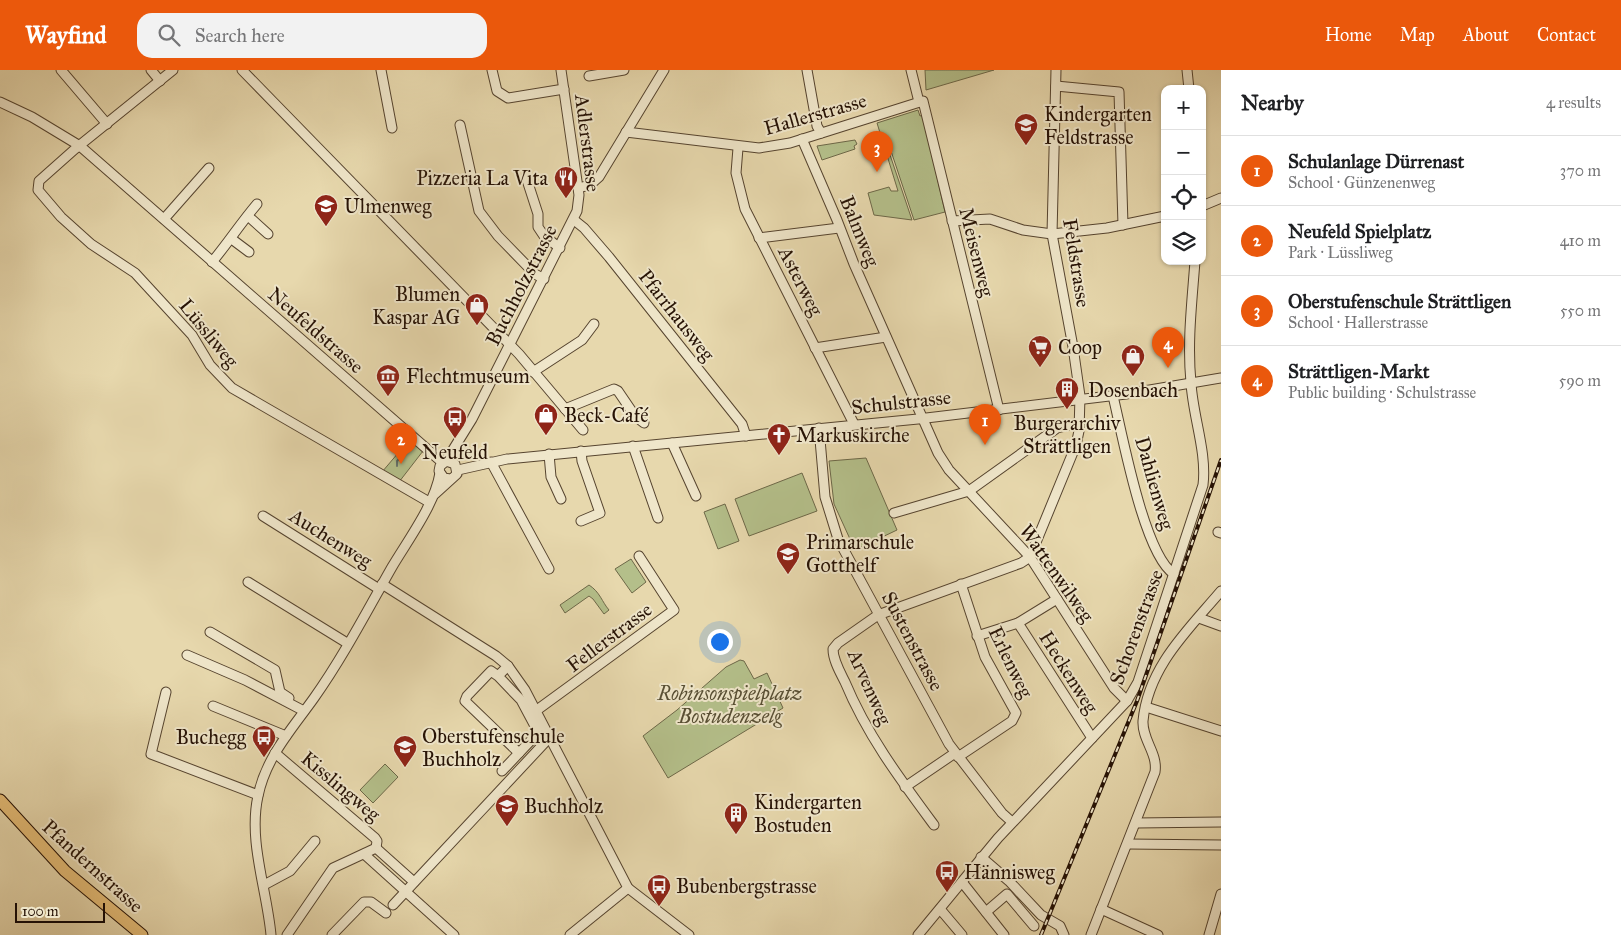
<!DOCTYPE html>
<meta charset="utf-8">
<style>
:root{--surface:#fff;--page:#f2f2f2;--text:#202124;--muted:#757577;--line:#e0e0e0;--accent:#ea580c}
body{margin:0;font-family:"IM FELL Great Primer",serif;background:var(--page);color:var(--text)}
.controls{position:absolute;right:15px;top:15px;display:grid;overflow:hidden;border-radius:10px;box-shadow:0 1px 4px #0004}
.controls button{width:45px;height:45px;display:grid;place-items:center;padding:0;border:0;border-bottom:1px solid var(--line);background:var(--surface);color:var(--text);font:25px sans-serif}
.scale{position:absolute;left:15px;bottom:12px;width:90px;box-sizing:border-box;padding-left:5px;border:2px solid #261205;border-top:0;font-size:14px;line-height:18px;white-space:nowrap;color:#261205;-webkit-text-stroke:4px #efe6ca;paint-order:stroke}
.you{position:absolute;left:719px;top:571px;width:18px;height:18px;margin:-12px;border:4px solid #fff;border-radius:50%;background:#1a73e8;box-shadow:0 0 0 8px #1a73e833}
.badge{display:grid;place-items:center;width:32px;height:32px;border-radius:50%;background:var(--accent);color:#fff;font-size:16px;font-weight:700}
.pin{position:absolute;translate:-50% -41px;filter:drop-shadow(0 1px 2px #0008)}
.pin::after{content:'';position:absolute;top:26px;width:18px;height:15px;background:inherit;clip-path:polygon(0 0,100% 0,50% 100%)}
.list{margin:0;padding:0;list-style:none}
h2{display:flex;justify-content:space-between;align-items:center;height:65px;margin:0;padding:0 20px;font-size:21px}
h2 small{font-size:16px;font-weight:400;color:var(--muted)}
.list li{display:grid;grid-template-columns:32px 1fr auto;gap:15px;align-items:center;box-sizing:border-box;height:70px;padding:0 20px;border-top:1px solid var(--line)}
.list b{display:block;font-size:19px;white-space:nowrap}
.list p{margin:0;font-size:16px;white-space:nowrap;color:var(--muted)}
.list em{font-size:16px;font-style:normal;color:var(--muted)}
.icon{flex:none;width:28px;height:28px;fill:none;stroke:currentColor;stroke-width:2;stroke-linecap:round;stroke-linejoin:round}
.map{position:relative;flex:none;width:1221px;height:865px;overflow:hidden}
header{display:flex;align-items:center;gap:30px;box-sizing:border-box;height:70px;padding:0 25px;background:var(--accent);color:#fff}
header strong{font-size:24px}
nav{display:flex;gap:28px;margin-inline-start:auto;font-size:18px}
.search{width:350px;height:45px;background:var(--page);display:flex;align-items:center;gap:12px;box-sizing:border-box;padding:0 18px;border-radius:15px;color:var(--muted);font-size:19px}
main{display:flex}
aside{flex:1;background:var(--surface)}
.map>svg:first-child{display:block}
.green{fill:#b4bf8a;stroke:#6d6848}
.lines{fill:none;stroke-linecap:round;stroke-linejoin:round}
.stream{stroke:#6a766d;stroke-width:2}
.minor-casing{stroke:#56442f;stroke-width:11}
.major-casing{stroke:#261205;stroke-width:13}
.minor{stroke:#efe6ca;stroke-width:9}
.major{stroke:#e4bc76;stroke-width:11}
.rail-casing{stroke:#261205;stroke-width:4}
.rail{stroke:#efe6ca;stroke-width:2;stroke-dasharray:5.5;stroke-linecap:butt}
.labels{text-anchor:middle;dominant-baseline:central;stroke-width:4;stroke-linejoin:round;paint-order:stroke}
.street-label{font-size:20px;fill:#261205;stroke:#efe6ca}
.poi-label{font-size:20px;fill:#261205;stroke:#efe6ca;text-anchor:start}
.park-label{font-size:20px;font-style:italic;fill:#584f34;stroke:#efe6ca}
</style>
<header>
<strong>Wayfind</strong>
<div class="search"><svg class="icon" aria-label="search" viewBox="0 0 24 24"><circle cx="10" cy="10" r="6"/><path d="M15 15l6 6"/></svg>Search here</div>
<nav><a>Home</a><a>Map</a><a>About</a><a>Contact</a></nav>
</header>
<main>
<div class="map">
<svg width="1221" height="865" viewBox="0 0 1221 865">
<rect width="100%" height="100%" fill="#e7d8ad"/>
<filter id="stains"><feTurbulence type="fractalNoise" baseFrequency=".004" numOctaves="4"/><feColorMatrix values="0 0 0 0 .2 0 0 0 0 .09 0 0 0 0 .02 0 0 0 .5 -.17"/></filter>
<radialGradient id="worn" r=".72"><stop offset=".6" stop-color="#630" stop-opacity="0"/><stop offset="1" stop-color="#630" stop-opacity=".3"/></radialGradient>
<g class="green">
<path d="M925 0H994L926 20Z"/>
<path d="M918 40 920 46 923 45 945 142 914 150 889 75 887 76 912 150 874 145 868 123 889 117 891 121H898L877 53Z"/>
<path d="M855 70 857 74 854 76 855 79 822 90 817 76Z"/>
<path d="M410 369 423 381 399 412 382 402Z"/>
<path d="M866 388 897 460 855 480 834 434 829 391Z"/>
<path d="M802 403 817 441 749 466 735 429Z"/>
<path d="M725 434 739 471 718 479 704 442Z"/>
<path d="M631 489 646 512 632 523 615 499Z"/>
<path d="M589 515C600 522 602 532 609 540L604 544 593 529 589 526 565 543 560 535Z"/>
<path d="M740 590 744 591 754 609 767 603 783 638 668 708 643 666 677 640 726 597Z"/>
<path d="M385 694 398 707 373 733 360 720Z"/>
</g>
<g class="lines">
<path class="stream" d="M397 396V391L404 384"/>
<g class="minor-casing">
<g id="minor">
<path d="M61 0 107 54"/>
<path d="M151 0 160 11"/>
<path d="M173 0 75 79 39 111 38 120 61 147 91 174 135 203 192 265 210 295 232 318 429 432"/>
<path d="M242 0 519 284 583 360"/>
<path d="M381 0 392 58"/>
<path d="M492 0 497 21 508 28 564 19"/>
<path d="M807 0 817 56 821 63"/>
<path d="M911 0 919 32"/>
<path d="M1187 0 1189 19"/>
<path d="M589 6 624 0"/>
<path d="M1056 16 1119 22 1123 155"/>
<path d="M0 32 32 47 80 76 443 393"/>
<path d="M460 55 479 141 498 166 535 204 544 209"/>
<path d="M626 62 759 78 790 73 923 31 999 340"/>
<path d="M802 69 837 150 854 194 938 383 949 400 1030 487 1114 618 1127 631"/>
<path d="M738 78 736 103 745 139 854 354"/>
<path d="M526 107 538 144V157L544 166 560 178"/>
<path d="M578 118 590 115 599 107 664 0"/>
<path d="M1202 136 1221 128"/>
<path d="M248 146 268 164"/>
<path d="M164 149 209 98"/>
<path d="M574 150 584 158 609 187 742 354 746 366"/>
<path d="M952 151 990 149 1023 160 1052 164 1107 158 1165 146"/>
<path d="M759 168 839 158"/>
<path d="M233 170 249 182"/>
<path d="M212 192C228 173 240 154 257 134"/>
<path d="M815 278 886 267"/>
<path d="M533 302 582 270 594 254"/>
<path d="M1113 326C1122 363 1144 485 1174 504"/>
<path d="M565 339 614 319 618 321 635 346 644 353"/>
<path d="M819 358 825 427 838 469 949 674 1002 743 1012 752"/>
<path d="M672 373 696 426"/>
<path d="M633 376 658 448"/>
<path d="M549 384 551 407 561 429"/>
<path d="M446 391 472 349 577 141 579 125 561 0"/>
<path d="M491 392 549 499"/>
<path d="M458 400 507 389 918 349 1126 324 1221 308"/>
<path d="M435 424 457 404 455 394 446 391 440 396 439 401 444 408 450 409"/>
<path d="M894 443 969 421 1057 358 1079 353"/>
<path d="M263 446 379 519"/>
<path d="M581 451 600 443 582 391 581 381"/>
<path d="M1218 462 1221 463"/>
<path d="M248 512 347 573"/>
<path d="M382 514 496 586 508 596 525 620 628 818 689 865"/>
<path d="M1199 548 1221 556"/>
<path d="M1018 553 1092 668"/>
<path d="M210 562 275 600 280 622 289 628"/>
<path d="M977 566 1018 553 1057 529"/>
<path d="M187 585 245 610 304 641"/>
<path d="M498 606 521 630 537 660V664L519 683 465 631 467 626 491 601 498 606 508 596"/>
<path d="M166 622 151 684 258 725"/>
<path d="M213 636 286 666"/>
<path d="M1146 637 1221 661"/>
<path d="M537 640 674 540 639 486"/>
<path d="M275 683 375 768 377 771 376 778"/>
<path d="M958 687 1012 651 1016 643 985 587 961 514"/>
<path d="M502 701 519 683"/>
<path d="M905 717 955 683"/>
<path d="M1136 753 1221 752"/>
<path d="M934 755C900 709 867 665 845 612 840 602 833 590 833 579L838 573 878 545 1021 493 1030 487 1076 375 1079 361 1080 326 1073 277 1052 164 1056 0"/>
<path d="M1128 774 1221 775"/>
<path d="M376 778 414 812"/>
<path d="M364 784 454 865"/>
<path d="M981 787 1009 811 1041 845 1060 856 1064 865"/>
<path d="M962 812 1004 865"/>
<path d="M264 815 290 801 315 771"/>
<path d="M393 835 550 667"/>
<path d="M940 839 962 865"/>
<path d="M1101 839 1158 865"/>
<path d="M986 842 1007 824 1034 856"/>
<path d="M271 865C267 820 248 771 258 726 266 687 292 659 314 628 343 587 367 541 392 497 408 470 435 434 440 403"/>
<path d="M287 865 333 798 376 778"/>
<path d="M332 865 364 832H371L386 843"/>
<path d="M570 865 628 818"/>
<path d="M918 865 998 768 1127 631 1138 612 1203 415C1207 382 1193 347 1191 313 1187 272 1192 232 1195 191"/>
<path d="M1091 865 1155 702C1158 683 1142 670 1143 651 1148 597 1188 560 1221 521"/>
<path d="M1209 865 1221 824"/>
</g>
</g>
<g class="major-casing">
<path id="major" d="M0 730 65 801 142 865"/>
</g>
<use href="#minor" class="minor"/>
<use href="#major" class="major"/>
<g class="rail-casing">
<path id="rail" d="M1041 865 1137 631 1221 390"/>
</g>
<use href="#rail" class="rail"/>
</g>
<defs>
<g id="school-pin" transform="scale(1.25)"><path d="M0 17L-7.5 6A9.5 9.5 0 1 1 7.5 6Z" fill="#8f2418" stroke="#efe6ca"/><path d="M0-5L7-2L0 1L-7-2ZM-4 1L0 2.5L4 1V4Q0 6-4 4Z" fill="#fff"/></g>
<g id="restaurant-pin" transform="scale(1.25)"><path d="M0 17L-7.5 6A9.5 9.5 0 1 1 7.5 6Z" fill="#8f2418" stroke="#efe6ca"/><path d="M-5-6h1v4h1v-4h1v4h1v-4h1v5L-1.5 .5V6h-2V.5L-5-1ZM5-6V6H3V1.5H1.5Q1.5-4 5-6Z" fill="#fff"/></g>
<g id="shop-pin" transform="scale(1.25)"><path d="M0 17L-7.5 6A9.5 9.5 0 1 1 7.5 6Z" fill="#8f2418" stroke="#efe6ca"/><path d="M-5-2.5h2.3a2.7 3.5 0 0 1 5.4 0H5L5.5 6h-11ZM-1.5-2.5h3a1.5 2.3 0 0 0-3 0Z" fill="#fff"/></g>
<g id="supermarket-pin" transform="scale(1.25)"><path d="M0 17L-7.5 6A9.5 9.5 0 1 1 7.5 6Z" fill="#8f2418" stroke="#efe6ca"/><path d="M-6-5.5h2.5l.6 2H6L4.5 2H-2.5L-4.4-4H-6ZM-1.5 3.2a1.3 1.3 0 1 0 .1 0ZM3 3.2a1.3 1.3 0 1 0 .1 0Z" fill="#fff"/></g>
<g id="museum-pin" transform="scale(1.25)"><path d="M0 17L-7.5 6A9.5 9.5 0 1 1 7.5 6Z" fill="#8f2418" stroke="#efe6ca"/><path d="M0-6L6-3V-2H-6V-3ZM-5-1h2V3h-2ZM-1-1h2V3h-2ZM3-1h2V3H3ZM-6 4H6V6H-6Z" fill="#fff"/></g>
<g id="building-pin" transform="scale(1.25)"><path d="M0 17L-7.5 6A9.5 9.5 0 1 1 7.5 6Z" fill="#8f2418" stroke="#efe6ca"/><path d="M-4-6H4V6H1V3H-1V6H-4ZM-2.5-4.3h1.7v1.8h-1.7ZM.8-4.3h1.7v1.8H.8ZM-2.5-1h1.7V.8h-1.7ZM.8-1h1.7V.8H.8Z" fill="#fff"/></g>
<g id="bus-pin" transform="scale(1.25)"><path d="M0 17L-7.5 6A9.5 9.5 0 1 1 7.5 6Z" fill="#8f2418" stroke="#efe6ca"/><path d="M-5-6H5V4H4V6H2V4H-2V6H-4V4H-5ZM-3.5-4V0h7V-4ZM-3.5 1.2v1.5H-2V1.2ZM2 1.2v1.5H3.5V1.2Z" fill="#fff"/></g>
<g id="church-pin" transform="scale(1.25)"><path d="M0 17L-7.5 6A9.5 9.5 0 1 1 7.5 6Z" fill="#8f2418" stroke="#efe6ca"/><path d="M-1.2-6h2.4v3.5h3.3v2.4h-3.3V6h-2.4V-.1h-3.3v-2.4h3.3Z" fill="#fff"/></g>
</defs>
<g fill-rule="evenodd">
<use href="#school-pin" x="1026" y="55"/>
<use href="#restaurant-pin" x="566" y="108"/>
<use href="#school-pin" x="326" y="136"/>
<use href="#shop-pin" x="477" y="235"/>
<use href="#supermarket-pin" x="1040" y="277"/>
<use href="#shop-pin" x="1133" y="286"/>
<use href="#museum-pin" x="388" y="306"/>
<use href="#building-pin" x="1067" y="319"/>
<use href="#shop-pin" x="546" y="345"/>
<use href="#bus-pin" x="455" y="348"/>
<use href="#church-pin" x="779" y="365"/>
<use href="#school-pin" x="788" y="484"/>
<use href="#bus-pin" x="264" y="667"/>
<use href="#school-pin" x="405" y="677"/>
<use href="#school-pin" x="507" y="736"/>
<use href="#building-pin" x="736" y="744"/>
<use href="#bus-pin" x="947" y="802"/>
<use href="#bus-pin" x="659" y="816"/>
</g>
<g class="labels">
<g class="street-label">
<text transform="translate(815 44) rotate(-16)">Hallerstrasse</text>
<text transform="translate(588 73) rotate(83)">Adlerstrasse</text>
<text transform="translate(860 161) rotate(68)">Balmweg</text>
<text transform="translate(977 182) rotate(76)">Meisenweg</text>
<text transform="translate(1077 193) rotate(81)">Feldstrasse</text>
<text transform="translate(801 211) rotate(63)">Asterweg</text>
<text transform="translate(521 215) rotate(-63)">Buchholzstrasse</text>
<text transform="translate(677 245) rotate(52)">Pfarrhausweg</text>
<text transform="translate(316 260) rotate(41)">Neufeldstrasse</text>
<text transform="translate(209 263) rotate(51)">Lüssliweg</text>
<text transform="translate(901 332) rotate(-6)">Schulstrasse</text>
<text transform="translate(1155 413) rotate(74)">Dahlienweg</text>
<text transform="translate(331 468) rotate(32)">Auchenweg</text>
<text transform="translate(1057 503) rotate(55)">Wattenwilweg</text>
<text transform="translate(1136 557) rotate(-70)">Schorenstrasse</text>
<text transform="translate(609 567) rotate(-37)">Fellerstrasse</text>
<text transform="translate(913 571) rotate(62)">Sustenstrasse</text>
<text transform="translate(1011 592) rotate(64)">Erlenweg</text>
<text transform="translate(1069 602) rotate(58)">Heckenweg</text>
<text transform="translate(870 617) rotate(66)">Arvenweg</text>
<text transform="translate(341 716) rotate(40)">Kisslingweg</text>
<text transform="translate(93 796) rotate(42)">Pfandernstrasse</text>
</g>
<g class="poi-label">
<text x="1044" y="44">Kindergarten<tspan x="1044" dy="23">Feldstrasse</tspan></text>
<text x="548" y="108" text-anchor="end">Pizzeria La Vita</text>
<text x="344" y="136">Ulmenweg</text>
<text x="460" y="224" text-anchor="end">Blumen<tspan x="460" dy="23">Kaspar AG</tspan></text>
<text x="1058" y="277">Coop</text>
<text x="406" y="306">Flechtmuseum</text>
<text x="1133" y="320" text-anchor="middle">Dosenbach</text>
<text x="564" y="345">Beck-Café</text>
<text x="1067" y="353" text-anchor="middle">Burgerarchiv<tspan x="1067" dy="23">Strättligen</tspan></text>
<text x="796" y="365">Markuskirche</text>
<text x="455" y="382" text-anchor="middle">Neufeld</text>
<text x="806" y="472">Primarschule<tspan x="806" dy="23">Gotthelf</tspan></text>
<text x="422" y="666">Oberstufenschule<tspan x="422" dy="23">Buchholz</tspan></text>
<text x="246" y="667" text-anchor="end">Buchegg</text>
<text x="754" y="732">Kindergarten<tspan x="754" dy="23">Bostuden</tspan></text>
<text x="524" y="736">Buchholz</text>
<text x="964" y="802">Hännisweg</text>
<text x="676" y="816">Bubenbergstrasse</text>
</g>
<g class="park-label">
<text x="730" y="623">Robinsonspielplatz<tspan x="730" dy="23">Bostudenzelg</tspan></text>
</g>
</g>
<rect width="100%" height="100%" filter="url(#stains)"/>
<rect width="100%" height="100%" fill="url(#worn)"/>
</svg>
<div class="controls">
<button>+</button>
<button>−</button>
<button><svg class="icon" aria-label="locate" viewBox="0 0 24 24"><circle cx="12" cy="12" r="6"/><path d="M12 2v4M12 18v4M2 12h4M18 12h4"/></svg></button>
<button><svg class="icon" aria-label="layers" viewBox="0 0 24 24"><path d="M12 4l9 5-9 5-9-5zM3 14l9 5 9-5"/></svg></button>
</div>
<div class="scale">100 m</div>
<div class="you"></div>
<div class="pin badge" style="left:985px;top:375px">1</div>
<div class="pin badge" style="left:401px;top:394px">2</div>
<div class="pin badge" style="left:877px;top:102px">3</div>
<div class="pin badge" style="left:1168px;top:298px">4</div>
</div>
<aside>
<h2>Nearby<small>4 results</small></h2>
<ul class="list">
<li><span class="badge">1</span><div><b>Schulanlage Dürrenast</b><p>School · Günzenenweg</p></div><em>370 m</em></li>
<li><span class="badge">2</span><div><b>Neufeld Spielplatz</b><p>Park · Lüssliweg</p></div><em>410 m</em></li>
<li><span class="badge">3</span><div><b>Oberstufenschule Strättligen</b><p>School · Hallerstrasse</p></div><em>550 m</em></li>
<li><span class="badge">4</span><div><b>Strättligen-Markt</b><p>Public building · Schulstrasse</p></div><em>590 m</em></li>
</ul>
</aside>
</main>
